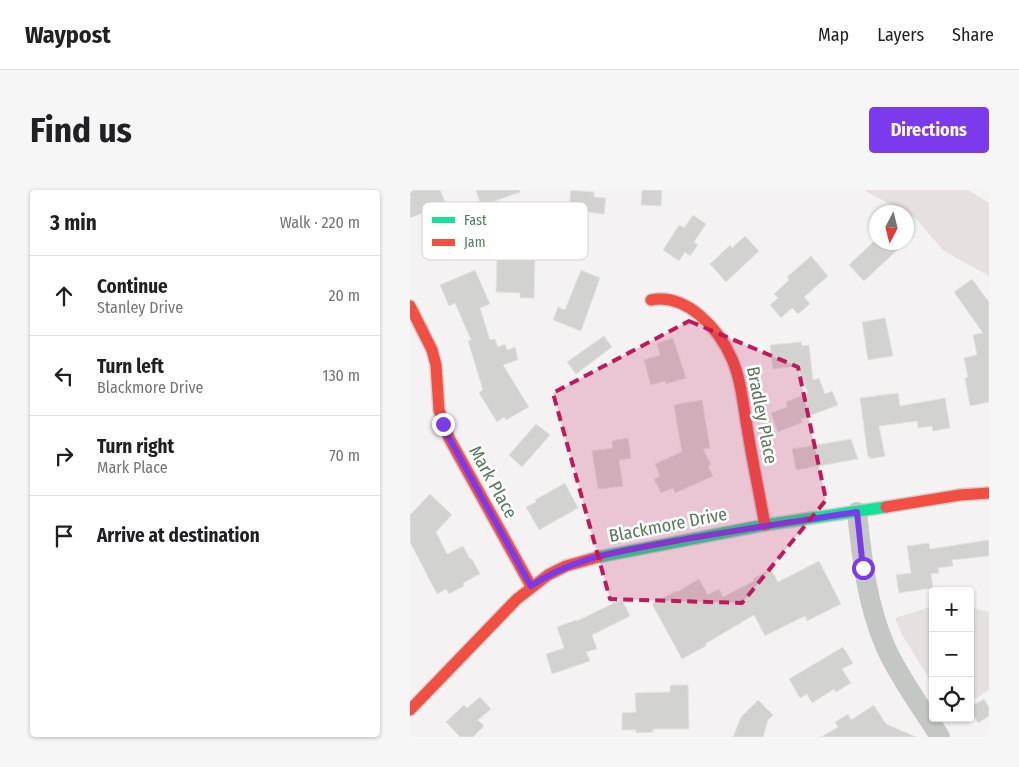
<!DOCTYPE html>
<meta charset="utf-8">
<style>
:root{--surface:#fff;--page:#f6f6f6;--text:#202124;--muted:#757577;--line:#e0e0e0;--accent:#7c3aed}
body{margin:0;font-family:"Fira Sans Condensed",sans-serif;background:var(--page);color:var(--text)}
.controls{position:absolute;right:15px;bottom:15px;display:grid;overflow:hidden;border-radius:5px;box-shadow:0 1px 4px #0004}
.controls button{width:45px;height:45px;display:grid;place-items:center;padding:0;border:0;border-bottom:1px solid var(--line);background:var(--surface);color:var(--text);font:25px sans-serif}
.compass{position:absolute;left:459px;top:15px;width:45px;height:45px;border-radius:50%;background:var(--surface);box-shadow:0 1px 4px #0004;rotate:187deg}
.stop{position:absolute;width:15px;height:15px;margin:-11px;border:4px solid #7c3aed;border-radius:50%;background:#fff}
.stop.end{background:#7c3aed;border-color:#fff;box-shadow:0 1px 5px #0008}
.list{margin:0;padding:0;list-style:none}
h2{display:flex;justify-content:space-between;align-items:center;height:65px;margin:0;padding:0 20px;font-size:21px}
h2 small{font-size:16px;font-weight:400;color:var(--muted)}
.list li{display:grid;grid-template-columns:32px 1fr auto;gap:15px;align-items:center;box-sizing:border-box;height:80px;padding:0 20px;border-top:1px solid var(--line)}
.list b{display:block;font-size:19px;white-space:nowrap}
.list p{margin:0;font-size:16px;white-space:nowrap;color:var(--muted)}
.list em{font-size:16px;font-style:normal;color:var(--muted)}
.icon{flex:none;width:28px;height:28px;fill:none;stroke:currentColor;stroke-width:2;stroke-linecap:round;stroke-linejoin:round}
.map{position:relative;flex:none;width:579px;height:547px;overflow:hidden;border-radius:5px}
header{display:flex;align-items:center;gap:30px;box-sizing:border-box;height:70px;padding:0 25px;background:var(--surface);border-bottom:1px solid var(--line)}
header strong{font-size:24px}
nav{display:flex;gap:28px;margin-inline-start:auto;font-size:18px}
.intro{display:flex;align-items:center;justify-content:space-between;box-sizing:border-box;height:120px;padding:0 30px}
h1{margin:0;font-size:35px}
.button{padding:12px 22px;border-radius:5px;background:var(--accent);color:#fff;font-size:18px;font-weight:700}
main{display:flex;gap:30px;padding:0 30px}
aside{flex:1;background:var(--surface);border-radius:5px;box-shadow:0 1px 4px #0004}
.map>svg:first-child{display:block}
.green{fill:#e6e1e0}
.building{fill:#d2d3d1;stroke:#e4e2e2}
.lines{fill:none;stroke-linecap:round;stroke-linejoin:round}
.fast-casing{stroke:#cfd0cf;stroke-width:14}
.jam-casing{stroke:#cfd0cf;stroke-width:14}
.street{stroke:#c4c7c4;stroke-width:20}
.fast{stroke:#16e098;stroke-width:11}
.jam{stroke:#f24e42;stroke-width:11}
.route{stroke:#7c3aed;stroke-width:6}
.marked{fill:#c2185b;fill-opacity:0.2;stroke:#c2185b;stroke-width:4;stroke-dasharray:10 6;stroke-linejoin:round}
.labels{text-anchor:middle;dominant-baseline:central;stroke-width:5;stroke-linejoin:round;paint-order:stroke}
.street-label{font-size:18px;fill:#59795e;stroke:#fff}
.key{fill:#fff;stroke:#cdd7cf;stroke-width:1}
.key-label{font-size:14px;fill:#59795e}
</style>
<header>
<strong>Waypost</strong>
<nav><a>Map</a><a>Layers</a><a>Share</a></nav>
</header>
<div class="intro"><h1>Find us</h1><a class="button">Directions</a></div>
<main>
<aside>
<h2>3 min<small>Walk · 220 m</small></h2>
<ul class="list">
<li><svg class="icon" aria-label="ahead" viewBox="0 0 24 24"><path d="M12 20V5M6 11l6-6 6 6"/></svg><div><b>Continue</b><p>Stanley Drive</p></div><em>20 m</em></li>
<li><svg class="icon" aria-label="left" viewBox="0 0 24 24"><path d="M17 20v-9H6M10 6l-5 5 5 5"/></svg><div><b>Turn left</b><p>Blackmore Drive</p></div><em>130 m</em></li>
<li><svg class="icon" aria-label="right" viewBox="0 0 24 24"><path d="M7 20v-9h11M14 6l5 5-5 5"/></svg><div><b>Turn right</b><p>Mark Place</p></div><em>70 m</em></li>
<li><svg class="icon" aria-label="arrive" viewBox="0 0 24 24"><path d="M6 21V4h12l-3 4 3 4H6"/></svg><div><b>Arrive at destination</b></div></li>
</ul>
</aside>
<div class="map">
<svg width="579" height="547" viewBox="0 0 579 547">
<rect width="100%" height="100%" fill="#f4f2f3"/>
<g class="green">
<path d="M454 0H558L579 13V86L534 61 505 28Z"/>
<path d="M523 416V495L491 443 485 428Z"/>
<path d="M560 417 579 422V500L560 512Z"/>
</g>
<g class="building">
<path d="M0 0H30L46 38 23 48 13 23 0 28Z"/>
<path d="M66 0H110V2L71 16Z"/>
<path d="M161 0 184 2V7L196 8 194 24 177 22 175 38 157 36Z"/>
<path d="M232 0H252L251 16 231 15Z"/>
<path d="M283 25 296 34 284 52 288 55 280 66 275 62 269 71 253 60 269 35 274 38Z"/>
<path d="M335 46 349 61 316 92 300 74 320 55 322 58Z"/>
<path d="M463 52H496L454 91 439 75Z"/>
<path d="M401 66 418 86 394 107 400 114 388 124 382 118 371 128 360 115 368 108 364 104 379 90 377 87Z"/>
<path d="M87 68H125L124 108H110V103L86 102Z"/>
<path d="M65 80 80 114 70 118 80 150 85 149 88 157 95 154 97 160 105 157 108 170 93 175 119 217 96 230 94 227 87 232 69 203 73 200 58 151 61 150 45 113 39 116 30 95Z"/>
<path d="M171 80 190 88 171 141 143 130 148 117 155 120Z"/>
<path d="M562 89 579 112V212L560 216 555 188 558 187 554 168 567 165 563 145 573 143 544 102Z"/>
<path d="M475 128 483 166 458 170 452 132Z"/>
<path d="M194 146 202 157 166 184 157 172Z"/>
<path d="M263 148 276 188 256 194 255 191 241 195 234 170 250 165 247 153Z"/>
<path d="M391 152 392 156 399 155 403 190 409 188 415 204 422 201 428 215 391 229 393 232 368 242 361 223 377 217 376 212 398 203 387 176 363 179 360 155Z"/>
<path d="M488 203 490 216 535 208 540 238 523 241 522 236 508 238 507 231 469 236 475 266 460 269V266L458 267 450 208Z"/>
<path d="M292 210 300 258 293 259 301 274 298 276 303 286 265 303 263 298 251 303 244 289 250 286 245 274 272 262 264 215Z"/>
<path d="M126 234 140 245 112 277 99 265Z"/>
<path d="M218 248 221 268 209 270 213 296 188 299 182 261 203 258 202 251Z"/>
<path d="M441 249 448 269 386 280 382 259Z"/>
<path d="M155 293 168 318 129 340 116 317 126 312 125 310Z"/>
<path d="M20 304 42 325 26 342 37 364 53 356 60 369H62L70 384 53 393 54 396 39 404 36 399 27 404 0 352V325Z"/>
<path d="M579 350V366L542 370 543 376 528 378 529 383 521 384 523 398 489 403 486 385 501 383 497 356 519 353 520 359Z"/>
<path d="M409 371 431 414 397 431 395 426 355 446 344 425 295 454 296 456 272 469 242 414 266 401 267 402 289 389 298 405 309 399 313 407 344 391 343 389 361 379 368 392Z"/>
<path d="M212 409 220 426 182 445 187 459 176 462 180 471 142 484 136 464 154 458 147 437 166 430 167 431Z"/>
<path d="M433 457 443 473 432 479 441 493 426 502 424 499 402 513 397 504 390 508 379 489Z"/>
<path d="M260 495H278L279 539H243V542L226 543V540H212V523L226 522 225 503 260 502Z"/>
<path d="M70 507 81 519 68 530 74 536 63 547H50L36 532 54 515 57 518Z"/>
<path d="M574 509 579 517V526L568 533 560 520V517Z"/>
<path d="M348 510 363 525 358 530 353 547H323L331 527Z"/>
<path d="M464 515 476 534 506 547H411L428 537 425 532 438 524 441 530Z"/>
</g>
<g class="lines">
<g class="fast-casing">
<path id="fast" d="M188 367 355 335 476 317"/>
</g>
<g class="jam-casing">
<g id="jam">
<path d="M241 110C277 103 309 139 322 169 331 190 333 214 337 237 342 269 349 302 355 335"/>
<path d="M0 116 22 160 26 175 29 220 39 248 121 396"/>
<path d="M476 317 550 305 579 303"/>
<path d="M0 520 107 409 138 385 156 376 188 367"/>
</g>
</g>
<path class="street" d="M447 322C452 369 457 415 476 458 490 489 512 518 530 547"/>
<use href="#fast" class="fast"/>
<use href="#jam" class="jam"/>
</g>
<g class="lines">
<path class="route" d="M33 234 39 248 121 396C164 367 205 363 254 353 318 341 383 332 447 322L453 378"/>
</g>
<path class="marked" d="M279 131 388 177 416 310 332 413 200 409 143 203Z"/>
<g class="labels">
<g class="street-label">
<text transform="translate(352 225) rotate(79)">Bradley Place</text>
<text transform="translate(83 292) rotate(61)">Mark Place</text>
<text transform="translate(258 335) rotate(-11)">Blackmore Drive</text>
</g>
</g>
<rect x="12" y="12" width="166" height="58" rx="8" class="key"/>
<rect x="22" y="27" width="23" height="6" fill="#16e098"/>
<rect x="22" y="49" width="23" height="7" fill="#f24e42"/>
<g class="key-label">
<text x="54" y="35">Fast</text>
<text x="54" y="57">Jam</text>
</g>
</svg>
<div class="controls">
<button>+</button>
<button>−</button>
<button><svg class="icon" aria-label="locate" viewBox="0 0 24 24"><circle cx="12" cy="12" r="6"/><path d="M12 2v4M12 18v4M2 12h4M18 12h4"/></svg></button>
</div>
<svg class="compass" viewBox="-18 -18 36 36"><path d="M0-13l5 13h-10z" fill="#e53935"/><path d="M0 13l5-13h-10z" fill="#757577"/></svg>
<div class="stop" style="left:453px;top:378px"></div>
<div class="stop end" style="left:33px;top:234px"></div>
</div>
</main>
